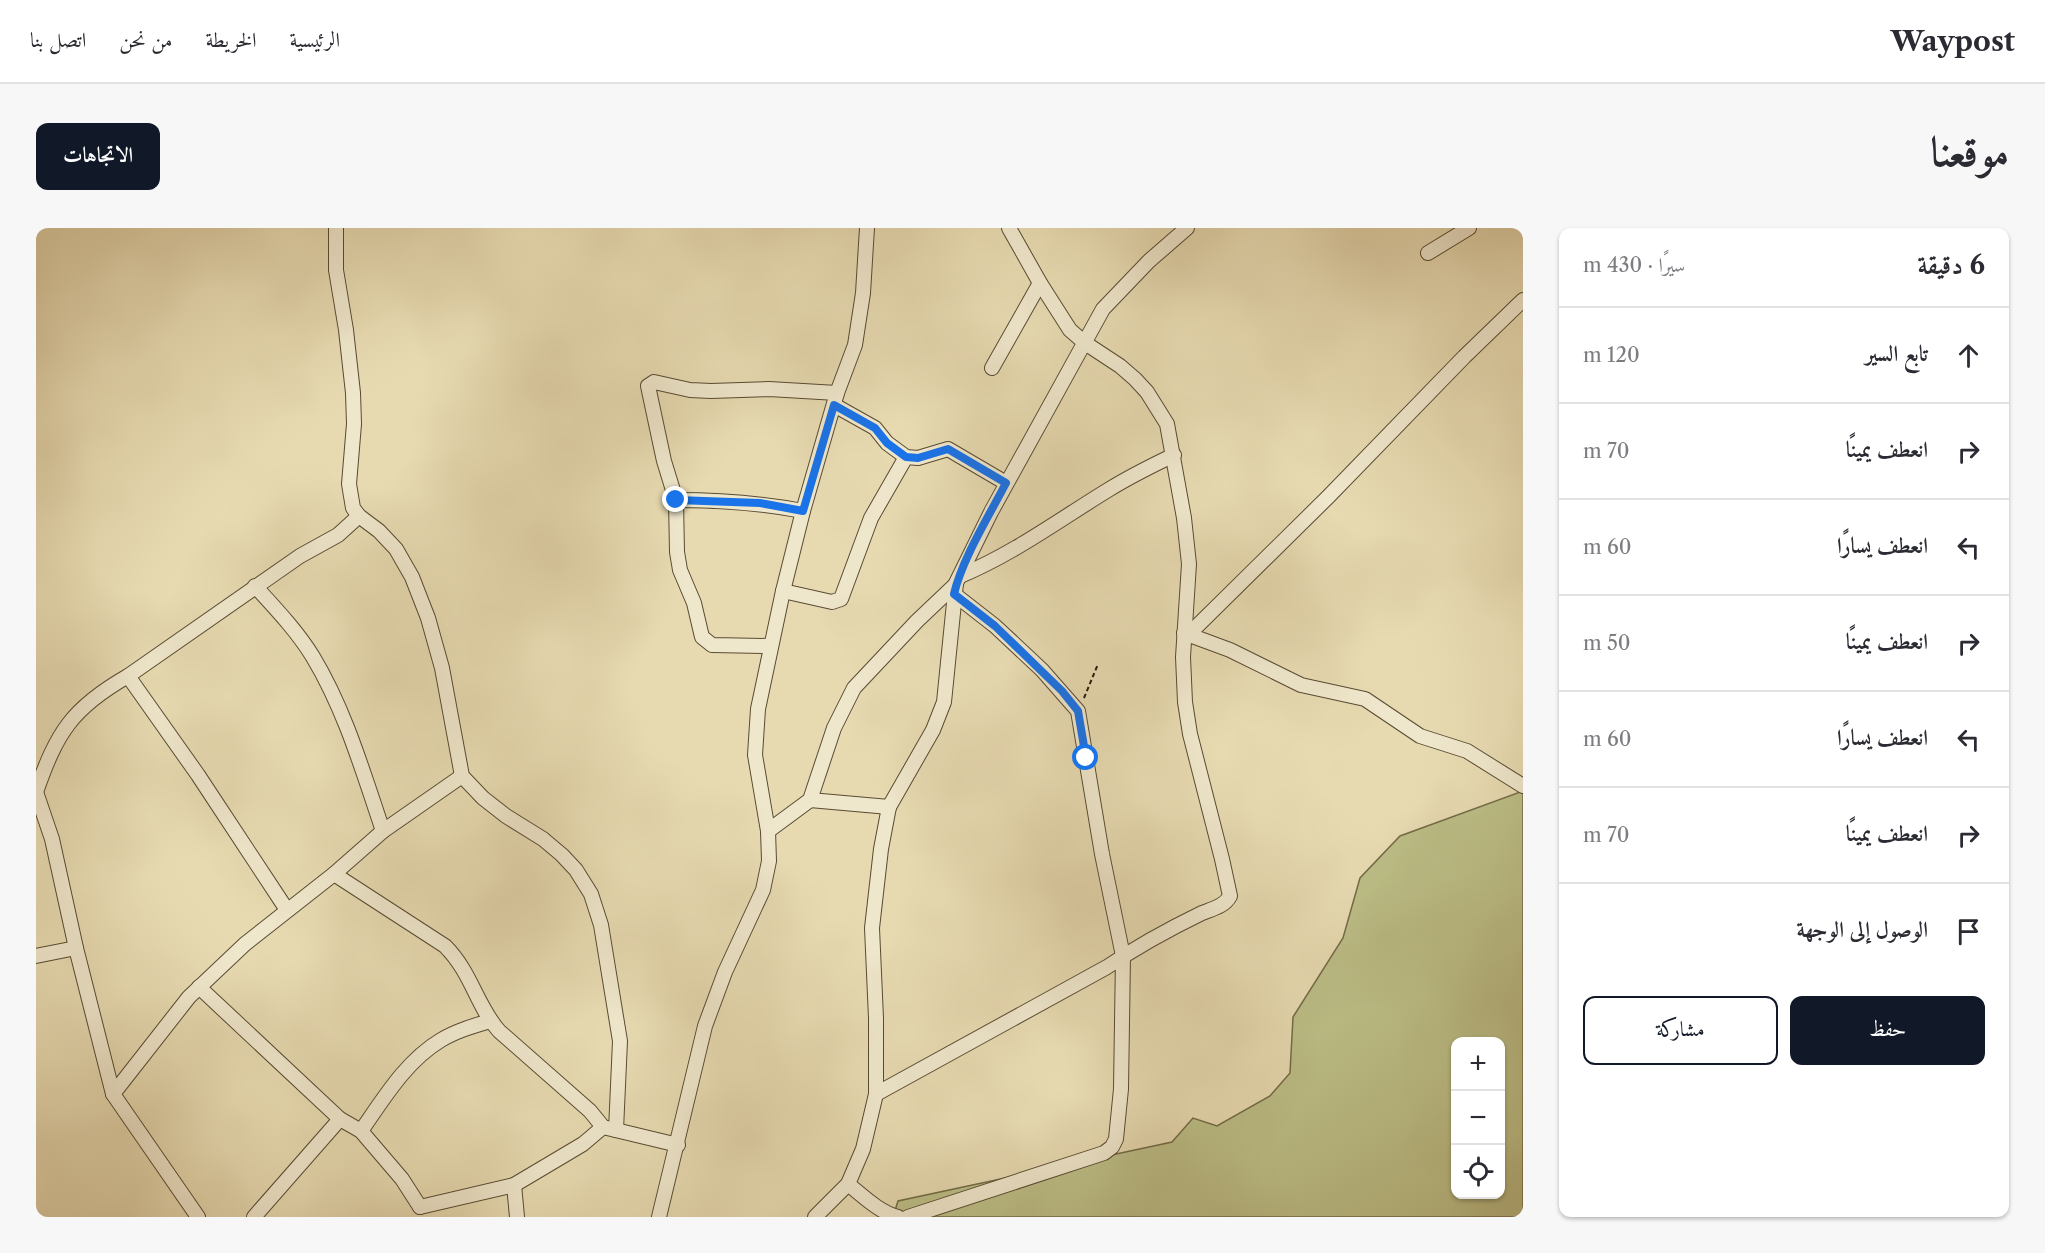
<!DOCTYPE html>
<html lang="ar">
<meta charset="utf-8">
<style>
:root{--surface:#fff;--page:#f7f7f7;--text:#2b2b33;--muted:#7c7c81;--line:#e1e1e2;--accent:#111827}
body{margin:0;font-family:"Libre Caslon Text",Amiri,serif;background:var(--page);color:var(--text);direction:rtl}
.controls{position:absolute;right:18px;bottom:18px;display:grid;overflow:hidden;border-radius:12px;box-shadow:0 2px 4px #0004}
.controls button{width:54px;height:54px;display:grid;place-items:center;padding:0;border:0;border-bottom:2px solid var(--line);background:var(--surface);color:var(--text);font:30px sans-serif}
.stop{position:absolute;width:18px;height:18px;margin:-14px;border:4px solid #1a73e8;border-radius:50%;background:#fff}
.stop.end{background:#1a73e8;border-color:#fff;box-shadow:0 2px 6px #0008}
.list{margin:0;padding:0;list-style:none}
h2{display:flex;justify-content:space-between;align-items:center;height:78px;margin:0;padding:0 24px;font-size:26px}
h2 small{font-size:20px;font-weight:400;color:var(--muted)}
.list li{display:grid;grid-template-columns:39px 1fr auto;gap:18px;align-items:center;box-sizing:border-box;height:96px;padding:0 24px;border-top:2px solid var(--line)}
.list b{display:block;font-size:22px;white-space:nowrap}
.list em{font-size:20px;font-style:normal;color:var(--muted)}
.actions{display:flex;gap:12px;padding:18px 24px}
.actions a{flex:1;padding:14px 0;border:2px solid var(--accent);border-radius:12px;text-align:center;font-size:21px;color:var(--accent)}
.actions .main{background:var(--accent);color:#fff}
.icon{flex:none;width:33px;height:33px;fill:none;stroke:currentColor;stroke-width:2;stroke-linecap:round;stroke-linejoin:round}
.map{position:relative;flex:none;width:1487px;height:989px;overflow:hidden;direction:ltr;border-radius:12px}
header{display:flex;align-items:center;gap:36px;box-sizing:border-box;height:84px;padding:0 30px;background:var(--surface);border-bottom:2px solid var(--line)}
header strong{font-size:28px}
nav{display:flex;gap:33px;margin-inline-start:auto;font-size:21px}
.intro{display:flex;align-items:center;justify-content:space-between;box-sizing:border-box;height:144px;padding:0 36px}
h1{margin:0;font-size:42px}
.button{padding:15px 27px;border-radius:12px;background:var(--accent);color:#fff;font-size:21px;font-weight:700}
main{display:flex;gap:36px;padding:0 36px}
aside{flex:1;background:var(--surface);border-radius:12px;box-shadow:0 2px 4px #0004}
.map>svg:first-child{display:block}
.green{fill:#bcbe87;stroke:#726c47;stroke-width:1.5;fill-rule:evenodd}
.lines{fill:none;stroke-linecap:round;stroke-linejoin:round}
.minor-casing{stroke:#584b32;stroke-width:16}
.path{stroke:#291b07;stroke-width:2;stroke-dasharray:4.5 3;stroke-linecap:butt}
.minor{stroke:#efe7cc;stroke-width:14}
.route{stroke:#1a73e8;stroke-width:8}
</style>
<header>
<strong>Waypost</strong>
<nav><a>الرئيسية</a><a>الخريطة</a><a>من نحن</a><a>اتصل بنا</a></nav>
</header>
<div class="intro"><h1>موقعنا</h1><a class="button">الاتجاهات</a></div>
<main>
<aside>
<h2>6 دقيقة<small>سيرًا · 430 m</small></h2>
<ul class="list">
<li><svg class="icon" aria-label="ahead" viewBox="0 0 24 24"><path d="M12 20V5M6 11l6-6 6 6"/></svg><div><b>تابع السير</b></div><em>120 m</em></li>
<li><svg class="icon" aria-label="right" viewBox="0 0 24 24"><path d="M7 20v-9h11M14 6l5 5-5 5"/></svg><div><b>انعطف يمينًا</b></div><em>70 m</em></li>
<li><svg class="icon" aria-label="left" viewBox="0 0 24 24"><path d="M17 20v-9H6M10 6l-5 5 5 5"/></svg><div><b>انعطف يسارًا</b></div><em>60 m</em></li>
<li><svg class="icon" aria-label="right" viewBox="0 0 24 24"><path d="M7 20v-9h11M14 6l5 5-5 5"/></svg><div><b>انعطف يمينًا</b></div><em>50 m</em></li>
<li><svg class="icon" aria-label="left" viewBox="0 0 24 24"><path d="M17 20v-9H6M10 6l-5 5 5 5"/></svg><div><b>انعطف يسارًا</b></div><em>60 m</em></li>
<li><svg class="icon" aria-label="right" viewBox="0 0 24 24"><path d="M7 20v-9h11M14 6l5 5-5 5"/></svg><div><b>انعطف يمينًا</b></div><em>70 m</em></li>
<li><svg class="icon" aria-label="arrive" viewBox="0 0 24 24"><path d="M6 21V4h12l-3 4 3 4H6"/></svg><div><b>الوصول إلى الوجهة</b></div></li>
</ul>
<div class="actions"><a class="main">حفظ</a><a>مشاركة</a></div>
</aside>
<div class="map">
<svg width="1487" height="989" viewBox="0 0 1487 989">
<rect width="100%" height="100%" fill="#e7dab1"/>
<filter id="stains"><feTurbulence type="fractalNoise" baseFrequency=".00333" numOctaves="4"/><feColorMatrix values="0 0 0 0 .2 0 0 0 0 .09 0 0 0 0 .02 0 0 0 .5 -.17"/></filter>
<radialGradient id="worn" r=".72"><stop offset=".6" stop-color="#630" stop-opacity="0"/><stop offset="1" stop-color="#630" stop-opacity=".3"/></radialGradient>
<path class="green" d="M1487 563V989H857L862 973 1136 914 1157 890 1181 898 1234 868 1254 845 1257 789 1307 710 1324 650 1364 608ZM1420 814H1464V966H1420Z"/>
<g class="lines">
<g class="minor-casing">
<g id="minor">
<path d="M300 0V42L310 102 317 165 318 196 313 256 317 280 323 288 343 303 360 321 376 349 392 390 406 440 426 548 447 570 470 588 507 611 526 627 540 642 555 666 565 697 584 813 580 902"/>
<path d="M1392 25 1433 0"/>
<path d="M956 140 1004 55"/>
<path d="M798 177 839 200 851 215 870 229 882 230 912 221 970 255"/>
<path d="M640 272C683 272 724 275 767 283"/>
<path d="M924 348C977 326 1023 292 1072 262 1093 249 1115 238 1138 227"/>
<path d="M219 358C240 381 261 403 277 429 309 482 327 544 347 603"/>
<path d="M747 363 796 374 805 371 835 290 870 229"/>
<path d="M1148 405 1194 422 1265 457 1329 471 1384 508 1431 523 1487 558"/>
<path d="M1152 407 1292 269 1428 129 1487 72"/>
<path d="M735 418 676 417 666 409 658 375 644 342 641 324 640 272 628 233 612 158 618 154 654 162 675 163 733 161 801 165"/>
<path d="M92 448 162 547 251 682"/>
<path d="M0 564 16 611 40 720 77 866 162 989"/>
<path d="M0 564C21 504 36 480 92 448L264 328 302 307 323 288"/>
<path d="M774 572 853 579 897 502 908 474 920 355 955 284 1067 81 1113 33 1151 0"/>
<path d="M732 603 774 572 798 500 818 460 881 393 920 356"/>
<path d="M298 646 409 718C436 745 440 777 463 803L554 883 567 899 642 917"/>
<path d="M0 728 40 720"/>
<path d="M163 759 304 891 325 903 366 951 384 979"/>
<path d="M77 866 153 769 209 716 298 646 347 603 426 548"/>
<path d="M840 866 1071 739C1102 718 1133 701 1166 685 1176 681 1189 678 1194 668L1186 631 1154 506 1149 474 1147 429 1153 336 1148 290 1131 196 1111 164 1099 151 1084 138 1049 115 1034 102 1004 55 973 0"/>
<path d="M325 903C348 870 370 833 405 812 420 803 437 798 454 793"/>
<path d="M812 956C827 968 843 984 862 989"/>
<path d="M478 957 481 989"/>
<path d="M384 979 478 957 547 916 567 899"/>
<path d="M218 989 304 891"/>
<path d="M623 989 669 798 689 744 727 662 733 633 732 603 719 527 722 481 747 363 767 283 801 165 819 117 827 65 831 0"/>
<path d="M779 989 812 956 827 921 840 866V790L836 700 845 621 853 579"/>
<path d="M872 989 1068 925 1076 919 1080 911 1085 861 1087 728 1066 626 1042 483 1006 442 959 398 918 366"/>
</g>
</g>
<path class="path" d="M1048 470 1062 436"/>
<use href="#minor" class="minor"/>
</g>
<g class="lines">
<path class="route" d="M640 272 724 275 767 283 798 177 839 200 851 215 870 229 882 230 912 221 970 255C953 288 926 331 918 366L959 398 1026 463 1042 483 1050 530"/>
</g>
<rect width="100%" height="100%" filter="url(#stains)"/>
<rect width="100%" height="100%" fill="url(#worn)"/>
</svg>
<div class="controls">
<button>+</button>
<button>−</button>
<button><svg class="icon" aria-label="locate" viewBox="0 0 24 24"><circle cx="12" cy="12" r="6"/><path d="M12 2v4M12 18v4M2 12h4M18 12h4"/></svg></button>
</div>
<div class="stop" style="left:1050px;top:530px"></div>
<div class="stop end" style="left:640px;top:272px"></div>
</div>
</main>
